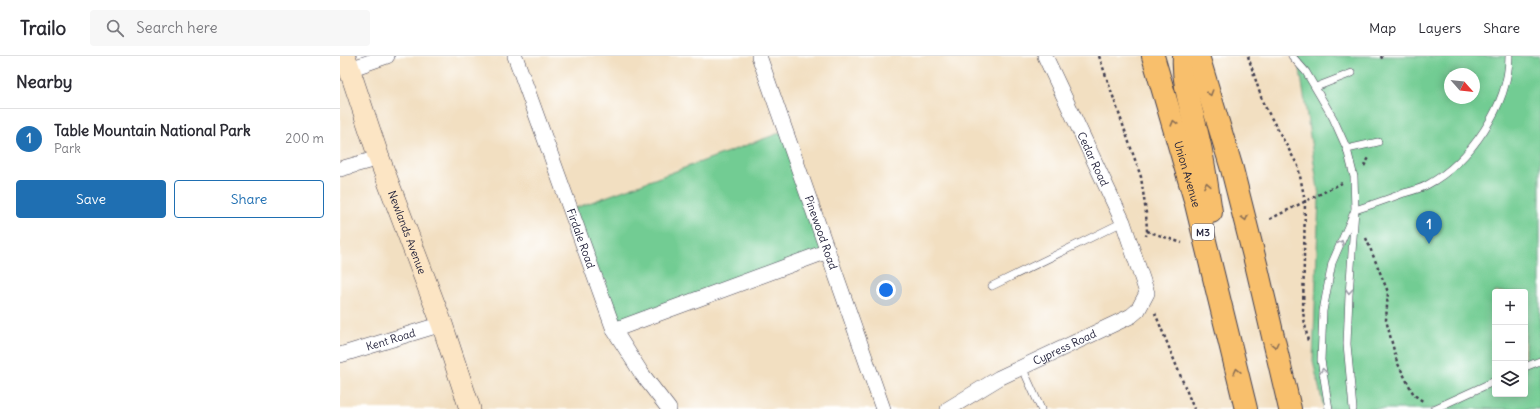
<!DOCTYPE html>
<meta charset="utf-8">
<style>
:root{--surface:#fff;--page:#f7f7f7;--text:#2b2b33;--muted:#7c7c81;--line:#e1e1e2;--accent:#1f6fb2}
body{margin:0;font-family:Delius,sans-serif;background:var(--page);color:var(--text)}
.controls{position:absolute;right:12px;bottom:12px;display:grid;overflow:hidden;border-radius:4px;box-shadow:0 2px 10px #0003}
.controls button{width:36px;height:36px;display:grid;place-items:center;padding:0;border:0;border-bottom:1px solid var(--line);background:var(--surface);color:var(--text);font:20px sans-serif}
.compass{position:absolute;left:1104px;top:12px;width:36px;height:36px;border-radius:50%;background:var(--surface);box-shadow:0 2px 10px #0003;rotate:117deg}
.you{position:absolute;left:546px;top:234px;width:14px;height:14px;margin:-10px;border:3px solid #fff;border-radius:50%;background:#1a73e8;box-shadow:0 0 0 6px #1a73e833}
.badge{display:grid;place-items:center;width:26px;height:26px;border-radius:50%;background:var(--accent);color:#fff;font-size:13px;font-weight:700}
.pin{position:absolute;translate:-50% -33px;filter:drop-shadow(0 1px 2px #0008)}
.pin::after{content:'';position:absolute;top:21px;width:14px;height:12px;background:inherit;clip-path:polygon(0 0,100% 0,50% 100%)}
.list{margin:0;padding:0;list-style:none}
h2{display:flex;justify-content:space-between;align-items:center;height:52px;margin:0;padding:0 16px;font-size:17px}
h2 small{font-size:13px;font-weight:400;color:var(--muted)}
.list li{display:grid;grid-template-columns:26px 1fr auto;gap:12px;align-items:center;box-sizing:border-box;height:60px;padding:0 16px;border-top:1px solid var(--line)}
.list b{display:block;font-size:15px;white-space:nowrap}
.list p{margin:0;font-size:13px;white-space:nowrap;color:var(--muted)}
.list em{font-size:13px;font-style:normal;color:var(--muted)}
.actions{display:flex;gap:8px;padding:12px 16px}
.actions a{flex:1;padding:9px 0;border:1px solid var(--accent);border-radius:4px;text-align:center;font-size:14px;color:var(--accent)}
.actions .main{background:var(--accent);color:#fff}
.icon{flex:none;width:22px;height:22px;fill:none;stroke:currentColor;stroke-width:2;stroke-linecap:round;stroke-linejoin:round}
.map{position:relative;flex:none;width:1200px;height:353px;overflow:hidden}
header{display:flex;align-items:center;gap:24px;box-sizing:border-box;height:56px;padding:0 20px;background:var(--surface);border-bottom:1px solid var(--line)}
header strong{font-size:19px}
nav{display:flex;gap:22px;margin-inline-start:auto;font-size:14px}
.search{width:280px;height:36px;background:var(--page);display:flex;align-items:center;gap:10px;box-sizing:border-box;padding:0 14px;border-radius:4px;color:var(--muted);font-size:15px}
main{display:flex}
aside{flex:1;background:var(--surface)}
.map>svg:first-child{display:block}
.green{fill:#72cc93;stroke:#4a7767;fill-rule:evenodd}
.lines{fill:none;stroke-linecap:round;stroke-linejoin:round}
.lane-casing{stroke:#413e4f;stroke-width:8}
.street-casing{stroke:#413e4f;stroke-width:16}
.secondary-casing{stroke:#413e4f;stroke-width:22}
.highway-casing{stroke:#413e4f;stroke-width:24}
.path{stroke:#413e4f;stroke-width:2.5;stroke-dasharray:3 3;stroke-linecap:butt}
.lane{stroke:#fff;stroke-width:7}
.street{stroke:#fff;stroke-width:15}
.secondary{stroke:#fce5c4;stroke-width:21}
.highway{stroke:#f8bf6c;stroke-width:22}
.oneway{stroke:#8d7054}
.oneway2{stroke:#9c9ca7}
.labels{text-anchor:middle;dominant-baseline:central;stroke-width:3;stroke-linejoin:round;paint-order:stroke}
.shield{fill:#fff;stroke:#646476;stroke-width:1}
.shield-label{font-size:10px;font-weight:bold;fill:#22223b}
.street-label{font-size:11px;fill:#22223b;stroke:#fff}
</style>
<header>
<strong>Trailo</strong>
<div class="search"><svg class="icon" aria-label="search" viewBox="0 0 24 24"><circle cx="10" cy="10" r="6"/><path d="M15 15l6 6"/></svg>Search here</div>
<nav><a>Map</a><a>Layers</a><a>Share</a></nav>
</header>
<main>
<aside>
<h2>Nearby<small></small></h2>
<ul class="list">
<li><span class="badge">1</span><div><b>Table Mountain National Park</b><p>Park</p></div><em>200 m</em></li>
</ul>
<div class="actions"><a class="main">Save</a><a>Share</a></div>
</aside>
<div class="map">
<svg width="1200" height="353" viewBox="0 0 1200 353">
<rect width="100%" height="100%" fill="#fff"/>
<filter id="ink" filterUnits="userSpaceOnUse"><feTurbulence type="fractalNoise" baseFrequency=".025" numOctaves="2"/><feDisplacementMap in="SourceGraphic" scale="8" xChannelSelector="R" yChannelSelector="G"/><feConvolveMatrix kernelMatrix="1 2 1 2 8 2 1 2 1" color-interpolation-filters="sRGB"/></filter>
<filter id="wash" filterUnits="userSpaceOnUse"><feTurbulence type="fractalNoise" baseFrequency=".012" numOctaves="4" result="noise"/><feDisplacementMap in="SourceGraphic" scale="16" xChannelSelector="R" yChannelSelector="G"/><feGaussianBlur stdDeviation="0.9" result="paint"/><feColorMatrix in="noise" values="0 0 0 0 0 0 0 0 0 0 0 0 0 0 0 0 0 1.4 0 .05"/><feComposite in="paint" operator="in"/></filter>
<g filter="url(#wash)">
<rect width="100%" height="100%" fill="#f2dfc1"/>
<g class="green">
<path d="M958 0H1200V353H984L973 305 979 140ZM1110 18H1134V42H1110ZM1155 236H1185V338H1155Z"/>
<path d="M445 75 488 195 274 274 230 154Z"/>
</g>
</g>
<g filter="url(#ink)">
<g class="lines">
<g class="lane-casing">
<g id="lane">
<path d="M952 0 966 16 993 62 1007 93 1014 121 1015 154 1009 239 1007 288 1013 353"/>
<path d="M976 31 1012 17"/>
<path d="M1007 93 1038 86"/>
<path d="M652 230 783 166"/>
<path d="M682 311 701 353"/>
<path d="M1185 311 1200 305"/>
<path d="M989 353 981 304 983 255 992 207 1015 154C1031 149 1048 143 1064 137 1072 135 1080 133 1087 129 1130 106 1169 49 1169 0"/>
<path d="M1094 353 1155 325"/>
</g>
</g>
<g class="street-casing">
<g id="street">
<path id="s1" d="M175 0 274 274 302 318 329 353"/>
<path id="s2" d="M419 0 543 353"/>
<path d="M10 13 47 0"/>
<path d="M0 113 39 102"/>
<path d="M274 274 488 195"/>
<path id="s3" d="M0 299 102 268"/>
<path id="s4" d="M608 353 659 322 791 260 798 254 807 237 783 166 705 0"/>
</g>
</g>
<g class="secondary-casing">
<g id="secondary">
<path id="s5" d="M5 0 39 102 102 268 130 353"/>
</g>
</g>
<g class="highway-casing">
<g id="highway">
<path id="s6" d="M813 0 855 144 906 353"/>
<path d="M844 0C842 27 852 54 858 81 864 106 867 131 871 156"/>
<path d="M858 0 892 113 917 212 950 353"/>
</g>
</g>
<g class="path">
<path d="M759 0 801 121 806 157 807 175 806 180"/>
<path d="M908 0 923 47 958 110 965 145 963 256 968 286"/>
<path d="M1041 0 1043 5"/>
<path d="M1024 110 1030 100"/>
<path d="M930 163 1002 127"/>
<path d="M807 175 842 187"/>
<path d="M1026 182 1048 236 1046 264 1057 306 1074 339 1084 346"/>
<path d="M815 257 854 353"/>
</g>
<use href="#lane" class="lane"/>
<use href="#street" class="street"/>
<use href="#secondary" class="secondary"/>
<use href="#highway" class="highway"/>
</g>
<defs><path id="oneway-chevron" d="M-2-3.5L2.5 0L-2 3.5" fill="none" stroke-width="1.6" stroke-linecap="round" stroke-linejoin="round"/></defs>
<g class="oneway">
<use href="#oneway-chevron" transform="translate(870 37) rotate(73)"/>
<use href="#oneway-chevron" transform="translate(834 67) rotate(-105)"/>
<use href="#oneway-chevron" transform="translate(867 129) rotate(-100)"/>
<use href="#oneway-chevron" transform="translate(905 162) rotate(76)"/>
<use href="#oneway-chevron" transform="translate(935 289) rotate(77)"/>
<use href="#oneway-chevron" transform="translate(897 315) rotate(-103)"/>
</g>
<g class="oneway2">
<use href="#oneway-chevron" transform="translate(1001 187) rotate(-67)"/>
<use href="#oneway-chevron" transform="translate(1009 235) rotate(94)"/>
<use href="#oneway-chevron" transform="translate(983 315) rotate(-98)"/>
</g>
</g>
<g class="labels">
<rect class="shield" x="852" y="168" width="22" height="16" rx="3"/>
<g class="shield-label">
<text x="863" y="176">M3</text>
</g>
<g class="street-label">
<text transform="translate(753 103) rotate(65)">Cedar Road</text>
<text stroke="none"><textPath href="#s6" startOffset="123">Union Avenue</textPath></text>
<text stroke="none"><textPath href="#s5" startOffset="187">Newlands Avenue</textPath></text>
<text stroke="none"><textPath href="#s2" startOffset="187">Pinewood Road</textPath></text>
<text stroke="none"><textPath href="#s1" startOffset="194">Firdale Road</textPath></text>
<text stroke="none"><textPath href="#s3" startOffset="53">Kent Road</textPath></text>
<text stroke="none"><textPath href="#s4" startOffset="132">Cypress Road</textPath></text>
</g>
</g>
</svg>
<div class="controls">
<button>+</button>
<button>−</button>
<button><svg class="icon" aria-label="layers" viewBox="0 0 24 24"><path d="M12 4l9 5-9 5-9-5zM3 14l9 5 9-5"/></svg></button>
</div>
<svg class="compass" viewBox="-18 -18 36 36"><path d="M0-13l5 13h-10z" fill="#e53935"/><path d="M0 13l5-13h-10z" fill="#7c7c81"/></svg>
<div class="you"></div>
<div class="pin badge" style="left:1089px;top:188px">1</div>
</div>
</main>
